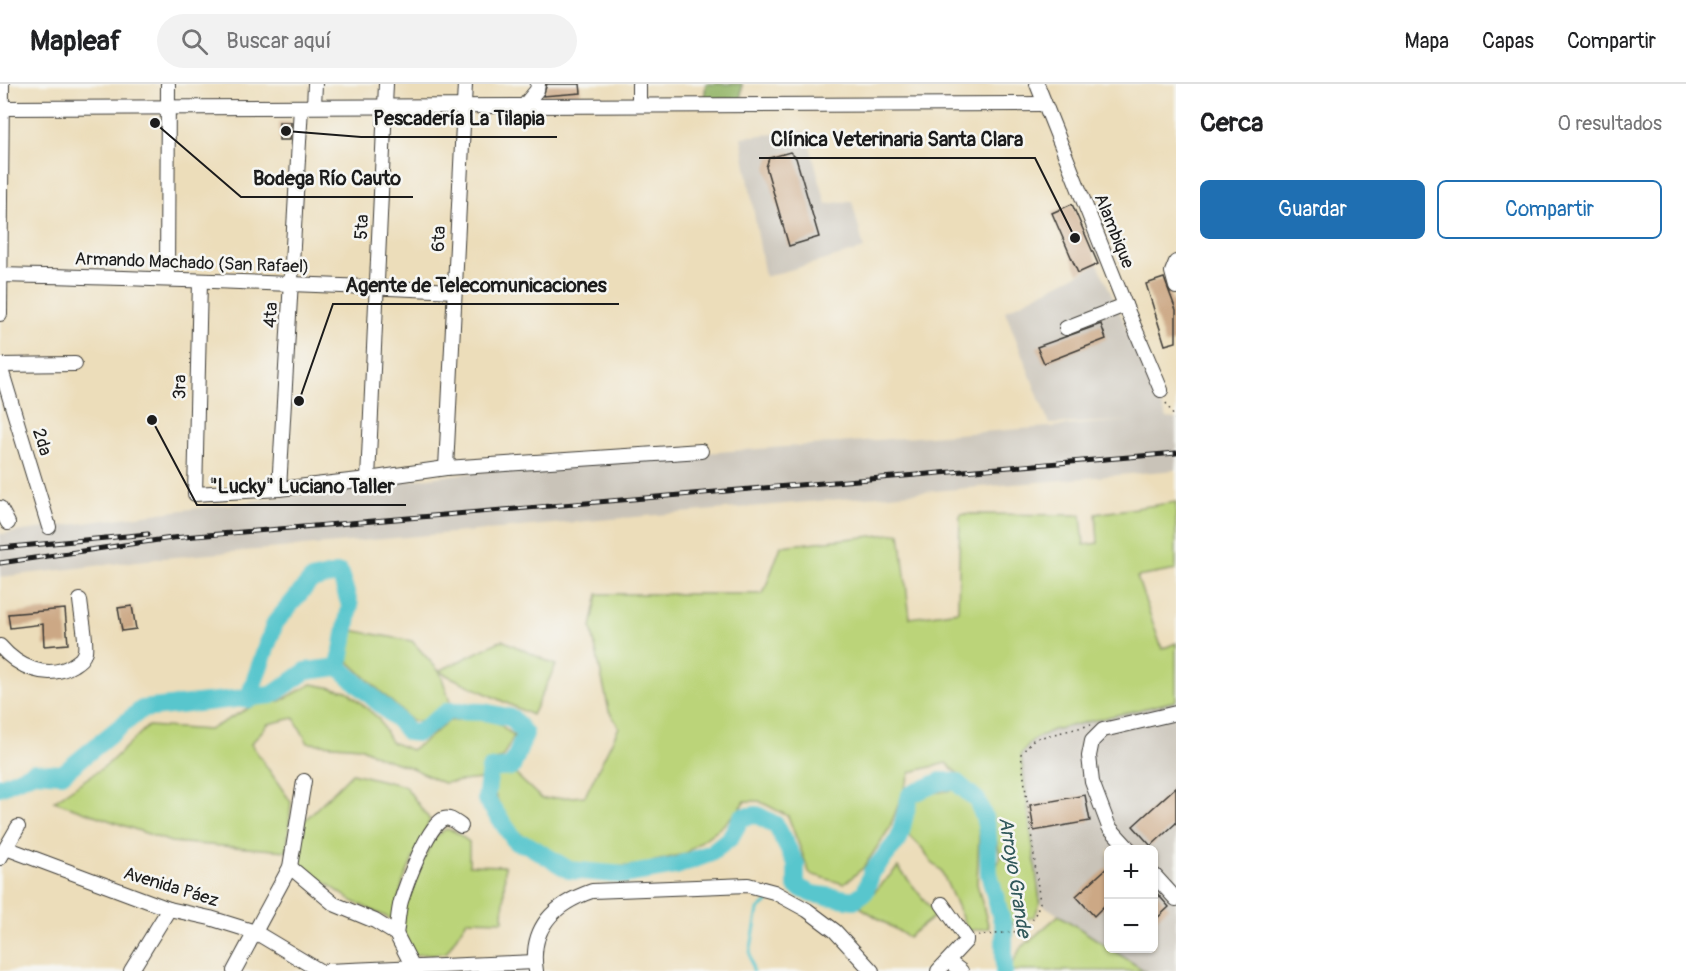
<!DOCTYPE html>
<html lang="es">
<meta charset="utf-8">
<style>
:root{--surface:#fff;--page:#f2f2f2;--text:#202124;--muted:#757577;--line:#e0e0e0;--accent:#1f6fb2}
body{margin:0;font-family:Pangolin,sans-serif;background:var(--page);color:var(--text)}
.controls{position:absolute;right:18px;bottom:18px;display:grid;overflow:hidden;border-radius:9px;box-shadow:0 2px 4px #0004}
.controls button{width:54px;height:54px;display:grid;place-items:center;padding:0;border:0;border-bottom:2px solid var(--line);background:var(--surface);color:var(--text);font:30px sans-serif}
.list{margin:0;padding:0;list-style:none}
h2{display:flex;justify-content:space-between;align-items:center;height:78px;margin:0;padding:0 24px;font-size:26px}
h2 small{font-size:20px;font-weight:400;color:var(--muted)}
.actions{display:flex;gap:12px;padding:18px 24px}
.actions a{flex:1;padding:14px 0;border:2px solid var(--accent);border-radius:9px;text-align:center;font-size:21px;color:var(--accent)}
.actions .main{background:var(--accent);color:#fff}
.icon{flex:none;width:33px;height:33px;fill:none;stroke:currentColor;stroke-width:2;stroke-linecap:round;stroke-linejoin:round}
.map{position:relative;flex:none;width:1176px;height:887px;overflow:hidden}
header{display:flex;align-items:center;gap:36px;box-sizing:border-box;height:84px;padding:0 30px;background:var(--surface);border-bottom:2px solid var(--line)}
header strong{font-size:28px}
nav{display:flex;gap:33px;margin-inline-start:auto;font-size:21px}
.search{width:420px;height:54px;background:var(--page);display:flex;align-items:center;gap:15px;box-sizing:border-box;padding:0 21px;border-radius:33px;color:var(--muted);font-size:22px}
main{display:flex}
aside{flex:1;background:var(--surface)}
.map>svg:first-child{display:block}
.industrial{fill:#c9c3b8}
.green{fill:#bbd479;stroke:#6c784a;stroke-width:1.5}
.forest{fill:#94b669;stroke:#586942;stroke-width:1.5}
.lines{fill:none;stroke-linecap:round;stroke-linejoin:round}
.stream{stroke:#58c6cd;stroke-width:3}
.river{stroke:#58c6cd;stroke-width:18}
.building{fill:#cca885}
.minor-casing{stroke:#3b3934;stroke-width:16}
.path{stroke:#3b3934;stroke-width:1.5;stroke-dasharray:1.5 4.5;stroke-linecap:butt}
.minor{stroke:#fff;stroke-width:14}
.rail-casing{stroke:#1c1c1c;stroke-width:5}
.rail{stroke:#f6f6f2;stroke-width:3;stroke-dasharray:9;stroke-linecap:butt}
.labels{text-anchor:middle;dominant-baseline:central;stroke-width:5;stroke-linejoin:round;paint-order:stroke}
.street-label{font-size:18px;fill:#1c1c1c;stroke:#f6f6f2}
.water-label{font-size:20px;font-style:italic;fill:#31585a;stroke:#f6f6f2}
.leader{fill:none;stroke:#1c1c1c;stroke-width:2}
.callout-dot{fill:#1c1c1c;stroke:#f6f6f2;stroke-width:2}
.callout-label{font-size:20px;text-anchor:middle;font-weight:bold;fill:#1c1c1c;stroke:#f6f6f2;stroke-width:5;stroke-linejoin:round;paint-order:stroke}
</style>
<header>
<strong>Mapleaf</strong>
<div class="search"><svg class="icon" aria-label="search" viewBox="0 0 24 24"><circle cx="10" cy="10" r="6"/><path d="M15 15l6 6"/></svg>Buscar aquí</div>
<nav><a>Mapa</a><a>Capas</a><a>Compartir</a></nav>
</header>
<main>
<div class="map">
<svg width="1176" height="887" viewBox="0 0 1176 887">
<rect width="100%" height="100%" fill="#f6f6f2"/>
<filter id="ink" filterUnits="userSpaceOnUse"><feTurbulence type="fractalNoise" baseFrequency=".0167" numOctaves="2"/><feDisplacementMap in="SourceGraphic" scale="12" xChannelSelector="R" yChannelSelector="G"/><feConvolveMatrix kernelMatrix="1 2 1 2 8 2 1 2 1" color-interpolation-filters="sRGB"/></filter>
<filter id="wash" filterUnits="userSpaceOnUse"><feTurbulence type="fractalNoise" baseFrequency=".008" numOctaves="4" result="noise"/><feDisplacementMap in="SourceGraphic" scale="24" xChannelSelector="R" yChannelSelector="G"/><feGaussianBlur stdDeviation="1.35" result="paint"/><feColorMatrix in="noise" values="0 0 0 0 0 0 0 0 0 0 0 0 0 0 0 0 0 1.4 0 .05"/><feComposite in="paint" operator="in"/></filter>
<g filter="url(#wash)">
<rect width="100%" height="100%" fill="#ecddba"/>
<g class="industrial">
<path d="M806 47 826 120 852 117 864 165 765 193 741 53Z"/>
<path d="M1098 180 1167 334 1176 335V386L164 474 0 493V450L505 384 1129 337 1049 340 1005 227Z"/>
<path d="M1176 617V887H1145L1110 865 1154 864V766H1108V863L1040 819 1021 670 1034 655 1053 646Z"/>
</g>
<g class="green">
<path d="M1176 418V486L1137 493 1162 565 1176 559V617L1053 646 1034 655 1021 670 1040 819 1035 832 1010 841 994 787 1001 773 984 713 946 679 911 688 889 745 864 783 844 800 810 790 788 732 759 717H745L742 722 722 742 684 770 639 781 613 783 569 780 533 759 508 740 495 710V688L515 690 542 715 585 712 619 643 609 627 591 543 598 510H763L781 462 900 449 910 534 958 527 960 430 1081 431 1084 461 1098 459 1096 430Z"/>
<path d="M350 546 412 557 439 587 502 556 556 581 532 631 440 588 450 618 425 637H412L346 575Z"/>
<path d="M312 600 347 607 378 634 391 658 411 666 422 659 449 637 474 634 498 639 514 652 502 674 488 678 481 695 443 699 412 684 382 674 360 663 308 659 294 634 268 640 251 660 291 718 287 767 171 758 54 717 108 680 148 642 209 646 254 621 280 617Z"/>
<path d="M352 689 405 702 430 736 403 798 393 836 354 818 297 779 304 737Z"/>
<path d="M954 706 975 725 979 751 977 800 989 844 968 847 941 786 931 778 924 766 907 749 915 718 932 709Z"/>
<path d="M446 745 454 747 469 758V781L505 782 503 837 467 836 446 869 414 871 402 847 406 818 433 754Z"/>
<path d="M898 783 936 831 908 853 860 823Z"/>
<path d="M1059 831 1145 887H1009L1020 865Z"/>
</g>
<path class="forest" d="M706 0H742L741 15H704Z"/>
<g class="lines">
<path class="stream" d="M753 887 750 869 758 826 771 815"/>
<g class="river">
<path d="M248 615 275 539 311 496 340 489 350 522 339 583"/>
<path d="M0 703 34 688 62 690 142 625 272 611 306 587 339 583 399 637 408 648 418 649 448 627 484 628 512 634 525 650 512 683 490 685 486 715 516 758 528 761 569 786 625 791 676 782 711 769 730 754 742 733 757 731 776 741 796 780V802L812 810 854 816 865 808 872 788 899 755 910 711 941 697 956 698 977 716 984 733 988 751 989 789 1004 845V887"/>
</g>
</g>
<g id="blocks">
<g class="building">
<path d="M547 0H580L581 9 543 12Z"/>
<path d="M279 38H291L290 56H279Z"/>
<path d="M790 68 796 74 819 153 789 162 766 83 769 74Z"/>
<path d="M1072 120 1098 180 1078 189 1052 129Z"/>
<path d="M1164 194 1176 226V258L1165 261 1146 200Z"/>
<path d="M1101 240 1106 255 1044 279 1037 263Z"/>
<path d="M132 522 136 545 122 547 118 524Z"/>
<path d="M65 525 68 560 44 562 43 540 10 544 8 530Z"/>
<path d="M1176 703V739L1151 762 1133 742Z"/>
<path d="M1085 711 1090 737 1034 747 1030 721Z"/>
<path d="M1108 783V818L1094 832 1076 812Z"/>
<path d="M1154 806 1169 823 1154 837Z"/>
</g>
</g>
</g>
<g filter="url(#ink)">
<use href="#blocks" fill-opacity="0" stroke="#3b3934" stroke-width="1.5"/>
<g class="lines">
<g class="minor-casing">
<g id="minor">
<path d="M639 0V21"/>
<path d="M1037 0 1125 221 1161 306"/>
<path d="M314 22 315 0"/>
<path d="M523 23 537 6 538 0"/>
<path d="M0 24C348 23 696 21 1044 20"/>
<path d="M1176 178 1172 188 1176 203"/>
<path d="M0 191C152 194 303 200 455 207"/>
<path d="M167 194 168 0"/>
<path d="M200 197 195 410 279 405 368 395 446 384 701 367"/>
<path d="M0 230 2 0"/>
<path d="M1066 244 1125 221"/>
<path d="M0 281 75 280"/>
<path d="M0 282 49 443"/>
<path d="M446 384 465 0"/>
<path d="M368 395 386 0"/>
<path d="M279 405 301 23"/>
<path d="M0 424 8 439"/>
<path d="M0 562C18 583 47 597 73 581 79 577 83 575 85 567 87 556 81 529 80 516"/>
<path d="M6 764 169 825 210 834 255 848 320 887"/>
<path d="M1130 766 1109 743 1092 698 1089 672 1092 657 1103 646 1176 629"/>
<path d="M0 774 18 743"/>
<path d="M290 783 334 820 375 837 396 850 413 883"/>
<path d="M1154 791 1176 815"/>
<path d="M396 850C398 839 398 828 401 817 406 801 428 740 444 735 450 733 455 738 461 742"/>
<path d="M948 877 961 887"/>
<path d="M131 887 169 825"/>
<path d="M234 887 290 783 304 697"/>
<path d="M327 887 535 878"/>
<path d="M536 887C529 844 554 820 592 807L748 801 774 808 807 826 835 847 872 887"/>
<path d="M938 887 966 857V854L942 820"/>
</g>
</g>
<g class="path">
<path d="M1166 319 1176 336"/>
<path d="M978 852 1021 847 1031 840 1040 819 1021 670 1034 655 1091 641"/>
</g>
<use href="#minor" class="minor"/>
<g class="rail-casing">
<g id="rail">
<path d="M0 464 148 450"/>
<path d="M0 479 172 454 1176 369"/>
</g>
</g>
<use href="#rail" class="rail"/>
</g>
</g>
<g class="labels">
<g class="street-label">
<text transform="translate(362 143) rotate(-87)">5ta</text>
<text transform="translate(1114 147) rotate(68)">Alambique</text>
<text transform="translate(439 155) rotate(-87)">6ta</text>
<text transform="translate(192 179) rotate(2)">Armando Machado (San Rafael)</text>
<text transform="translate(271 231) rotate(-87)">4ta</text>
<text transform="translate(180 303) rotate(-89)">3ra</text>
<text transform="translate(42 358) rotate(73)">2da</text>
<text transform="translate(171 803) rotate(17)">Avenida Páez</text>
</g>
<g class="water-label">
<text transform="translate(1015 793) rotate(81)">Arroyo Grande</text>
</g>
</g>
<path class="leader" d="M286 47L361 53H557M1075 154L1035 74H759M155 39L241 113H413M299 317L333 220H619M152 336L197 421H406"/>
<g class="callout-dot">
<circle cx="286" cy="47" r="6"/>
<circle cx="1075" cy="154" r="6"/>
<circle cx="155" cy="39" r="6"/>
<circle cx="299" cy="317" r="6"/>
<circle cx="152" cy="336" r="6"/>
</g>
<g class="callout-label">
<text x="459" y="41">Pescadería La Tilapia</text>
<text x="897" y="62">Clínica Veterinaria Santa Clara</text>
<text x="327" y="101">Bodega Río Cauto</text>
<text x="476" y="208">Agente de Telecomunicaciones</text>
<text x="302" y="409">"Lucky" Luciano Taller</text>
</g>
</svg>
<div class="controls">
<button>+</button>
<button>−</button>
</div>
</div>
<aside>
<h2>Cerca<small>0 resultados</small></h2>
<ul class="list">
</ul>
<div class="actions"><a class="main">Guardar</a><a>Compartir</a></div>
</aside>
</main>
